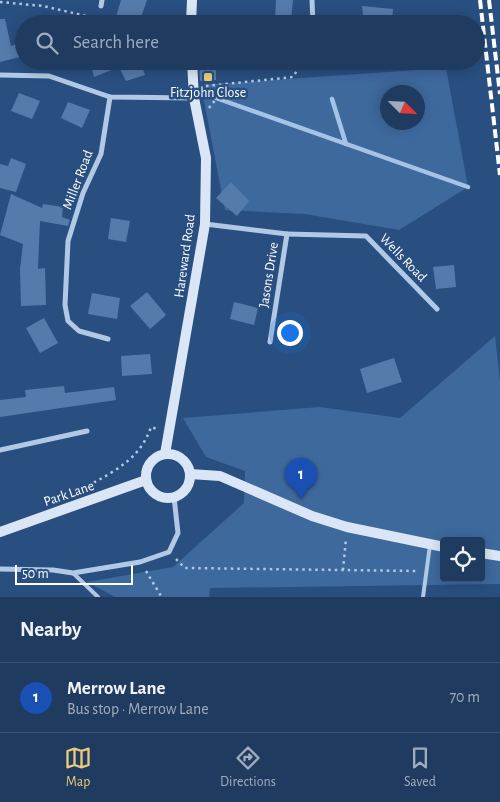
<!DOCTYPE html>
<meta charset="utf-8">
<style>
:root{--surface:#1f3b60;--page:#2c4669;--text:#f1f3f6;--muted:#a1adbd;--line:#3c5575;--accent:#ecca77}
body{margin:0;font-family:"Alegreya Sans",sans-serif;background:var(--page);color:var(--text)}
.controls{position:absolute;right:15px;bottom:15px;display:grid;overflow:hidden;border-radius:5px;box-shadow:0 2px 12px #0003}
.controls button{width:45px;height:45px;display:grid;place-items:center;padding:0;border:0;border-bottom:1px solid var(--line);background:var(--surface);color:var(--text);font:25px sans-serif}
.compass{position:absolute;left:380px;top:85px;width:45px;height:45px;border-radius:50%;background:var(--surface);box-shadow:0 2px 12px #0003;rotate:114deg}
.scale{position:absolute;left:15px;bottom:12px;width:118px;box-sizing:border-box;padding-left:5px;border:2px solid #fff;border-top:0;font-size:14px;line-height:18px;white-space:nowrap;color:#fff;-webkit-text-stroke:4px #294f80;paint-order:stroke}
.you{position:absolute;left:289px;top:332px;width:18px;height:18px;margin:-12px;border:4px solid #fff;border-radius:50%;background:#1a73e8;box-shadow:0 0 0 8px #1a73e833}
.badge{display:grid;place-items:center;width:32px;height:32px;border-radius:50%;background:var(--accent);color:#fff;font-size:16px;font-weight:700}
.pin{position:absolute;translate:-50% -41px;filter:drop-shadow(0 1px 2px #0008)}
.pin::after{content:'';position:absolute;top:26px;width:18px;height:15px;background:inherit;clip-path:polygon(0 0,100% 0,50% 100%)}
.list{margin:0;padding:0;list-style:none}
h2{display:flex;justify-content:space-between;align-items:center;height:65px;margin:0;padding:0 20px;font-size:21px}
h2 small{font-size:16px;font-weight:400;color:var(--muted)}
.list li{display:grid;grid-template-columns:32px 1fr auto;gap:15px;align-items:center;box-sizing:border-box;height:70px;padding:0 20px;border-top:1px solid var(--line)}
.list b{display:block;font-size:19px;white-space:nowrap}
.list p{margin:0;font-size:16px;white-space:nowrap;color:var(--muted)}
.list em{font-size:16px;font-style:normal;color:var(--muted)}
.icon{flex:none;width:28px;height:28px;fill:none;stroke:currentColor;stroke-width:2;stroke-linecap:round;stroke-linejoin:round}
.map{position:relative;flex:none;width:500px;height:597px;overflow:hidden}
.search{position:absolute;background:var(--surface);box-shadow:0 2px 12px #0003;left:15px;right:15px;top:15px;height:55px;display:flex;align-items:center;gap:12px;box-sizing:border-box;padding:0 18px;border-radius:28px;color:var(--muted);font-size:19px}
.sheet{height:135px;background:var(--surface)}
nav{display:flex;justify-content:space-around;align-items:center;box-sizing:border-box;height:70px;border-top:1px solid var(--line);background:var(--surface);font-size:14px;color:var(--muted)}
nav a{display:grid;justify-items:center;gap:2px}
nav .on{color:var(--accent)}
.map>svg:first-child{display:block}
.green{fill:#3e699d;fill-rule:evenodd}
.lines{fill:none;stroke-linecap:round;stroke-linejoin:round}
.stream{stroke:#a5c3e6;stroke-width:4.5}
.building{fill:#557baa}
.path{stroke:#b1c9e5;stroke-width:2.5;stroke-dasharray:2.5 4;stroke-linecap:butt}
.lane{stroke:#b1c9e5;stroke-width:4}
.street{stroke:#b1c9e5;stroke-width:5}
.secondary{stroke:#dae6f5;stroke-width:10}
.rail{stroke:#fff;stroke-width:4;stroke-dasharray:9 4;stroke-linecap:butt}
.poi-dot{fill:#ecca77;stroke:#294f80;stroke-width:2}
.labels{text-anchor:middle;dominant-baseline:central;stroke-width:5;stroke-linejoin:round;paint-order:stroke}
.poi-label{font-size:14px;fill:#fff;stroke:#294f80}
.street-label{font-size:14px;fill:#fff;stroke:#294f80}
</style>
<div class="map">
<svg width="500" height="597" viewBox="0 0 500 597">
<rect width="100%" height="100%" fill="#294f80"/>
<g class="green">
<path d="M446 68 468 187 399 230 305 214 225 210 201 85ZM388 92H418V122H388Z"/>
<path d="M495 336 500 381V584L210 588 209 597H115L87 582 173 567 244 503 245 471 206 457 183 418 320 407 400 418ZM444 541H481V578H444Z"/>
</g>
<g class="lines">
<g class="stream">
<path d="M216 98 468 187"/>
<path d="M332 99 346 144"/>
</g>
</g>
<g class="building">
<path d="M121 0H147L139 23 116 17Z"/>
<path d="M276 0H293L291 20H275Z"/>
<path d="M362 6 393 9 392 24H364Z"/>
<path d="M0 19H5L11 46 24 41V56L0 62Z"/>
<path d="M90 61H140L145 75 126 81 119 67 94 77Z"/>
<path d="M199 61H216V80L200 81Z"/>
<path d="M19 93 40 101 32 119 11 111Z"/>
<path d="M68 102 90 110 82 128 61 118Z"/>
<path d="M11 158 26 164 16 192 0 188V164L8 166Z"/>
<path d="M231 182 249 201 237 216 216 198Z"/>
<path d="M11 194 42 208 43 204 63 207 62 217 70 220 68 226 40 221 38 269 45 268 46 305 21 306 20 269 23 244 0 235Z"/>
<path d="M111 218 130 221 126 242 108 239Z"/>
<path d="M454 265 456 287 436 289 433 267Z"/>
<path d="M147 292 166 315 150 329 130 306Z"/>
<path d="M92 293 120 298 117 319 88 314Z"/>
<path d="M234 302 258 308 254 325 230 319Z"/>
<path d="M44 318 58 343 40 353 26 328Z"/>
<path d="M150 354 152 374 122 376 121 356Z"/>
<path d="M394 358 402 382 367 393 360 369Z"/>
<path d="M64 386 65 393 114 387 116 400 0 417V400L26 397 25 390Z"/>
</g>
<g class="lines">
<g class="path">
<path d="M0 2 43 6 121 24"/>
<path d="M206 86 293 77 303 61"/>
<path d="M209 108 227 85"/>
<path d="M88 486C116 470 140 459 151 427L157 429"/>
<path d="M176 559 185 568 416 571"/>
<path d="M343 570 346 539"/>
<path d="M146 571 161 596"/>
</g>
<g class="lane">
<path d="M230 61V68"/>
<path d="M73 573 98 597"/>
<path d="M423 597 430 545"/>
</g>
<g class="street">
<path d="M312 0 313 24"/>
<path d="M101 6 102 0"/>
<path d="M0 75 49 76 110 97 194 98"/>
<path d="M205 224 287 234 270 342"/>
<path d="M287 234 366 236 437 309"/>
<path d="M108 339 79 331 68 321 65 305 68 241 83 193 101 154 110 97"/>
<path d="M0 450 87 431"/>
<path d="M0 569 53 570 73 573 140 562 169 552 178 533 174 497"/>
</g>
<g class="secondary">
<path d="M191 24 192 0"/>
<path d="M165 454 205 224 206 158 194 98 192 61"/>
<circle cx="168" cy="476" r="22"/>
<path d="M190 474 220 476 312 516 347 527 444 547"/>
<path d="M0 532 146 480"/>
<path d="M481 553 500 556"/>
</g>
<g class="rail">
<path d="M480 0 500 175"/>
<path d="M489 0 500 94"/>
</g>
</g>
<rect class="poi-dot" x="203" y="72" width="10" height="10" rx="2.5"/>
<g class="labels">
<g class="poi-label">
<text x="208" y="93">Fitzjohn Close</text>
</g>
<g class="street-label">
<text transform="translate(78 180) rotate(-69)">Miller Road</text>
<text transform="translate(185 256) rotate(-82)">Hareward Road</text>
<text transform="translate(403 258) rotate(46)">Wells Road</text>
<text transform="translate(269 275) rotate(-81)">Jasons Drive</text>
<text transform="translate(69 494) rotate(-19)">Park Lane</text>
</g>
</g>
</svg>
<div class="controls">
<button><svg class="icon" aria-label="locate" viewBox="0 0 24 24"><circle cx="12" cy="12" r="6"/><path d="M12 2v4M12 18v4M2 12h4M18 12h4"/></svg></button>
</div>
<svg class="compass" viewBox="-18 -18 36 36"><path d="M0-13l5 13h-10z" fill="#e53935"/><path d="M0 13l5-13h-10z" fill="#a1adbd"/></svg>
<div class="scale">50 m</div>
<div class="you"></div>
<div class="pin badge" style="left:301px;top:499px;background:#1a4fb4">1</div>
<div class="search"><svg class="icon" aria-label="search" viewBox="0 0 24 24"><circle cx="10" cy="10" r="6"/><path d="M15 15l6 6"/></svg>Search here</div>
</div>
<section class="sheet">
<h2>Nearby<small></small></h2>
<ul class="list">
<li><span class="badge" style="background:#1a4fb4">1</span><div><b>Merrow Lane</b><p>Bus stop · Merrow Lane</p></div><em>70 m</em></li>
</ul>
</section>
<nav>
<a class="on"><svg class="icon" aria-label="map" viewBox="0 0 24 24"><path d="M3 6l6-2 6 2 6-2v14l-6 2-6-2-6 2zM9 4v14M15 6v14"/></svg>Map</a>
<a><svg class="icon" aria-label="directions" viewBox="0 0 24 24"><path d="M12 3l9 9-9 9-9-9zM9 14v-3h6M13 9l2 2-2 2"/></svg>Directions</a>
<a><svg class="icon" aria-label="saved" viewBox="0 0 24 24"><path d="M7 4h10v16l-5-4-5 4z"/></svg>Saved</a>
</nav>
